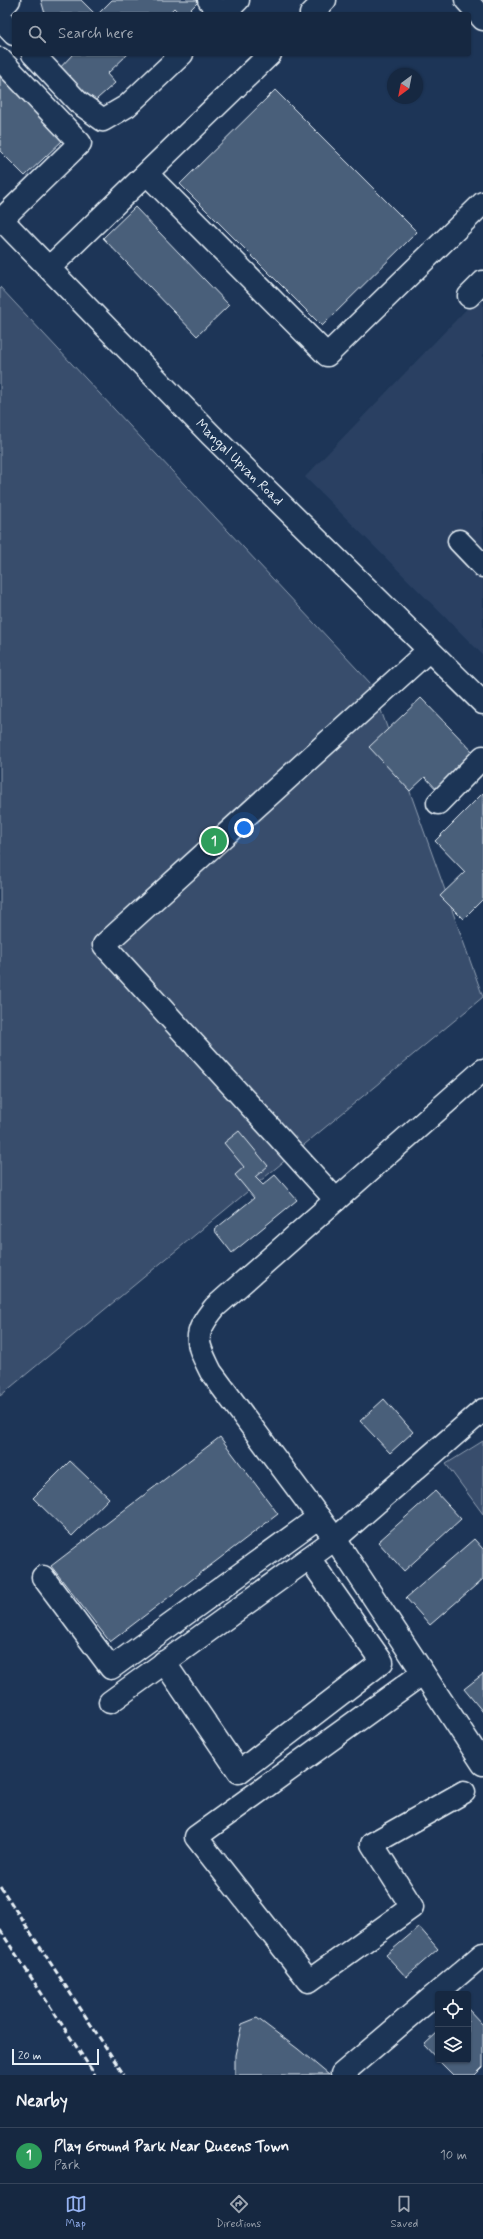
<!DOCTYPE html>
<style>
:root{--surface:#162841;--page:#23344c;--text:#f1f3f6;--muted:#9ea6b1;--line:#35445a;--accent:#95b2f1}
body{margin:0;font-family:Mynerve,sans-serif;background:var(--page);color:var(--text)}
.controls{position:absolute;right:12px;bottom:12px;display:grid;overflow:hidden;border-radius:4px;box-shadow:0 1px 3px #0004}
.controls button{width:36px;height:36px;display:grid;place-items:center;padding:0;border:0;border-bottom:1px solid var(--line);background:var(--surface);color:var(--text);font:20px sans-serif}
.compass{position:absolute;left:387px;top:68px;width:36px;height:36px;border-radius:50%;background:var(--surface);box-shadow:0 1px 3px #0004;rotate:212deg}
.scale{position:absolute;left:12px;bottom:10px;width:87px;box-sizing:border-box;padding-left:4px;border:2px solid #e8f1f8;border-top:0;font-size:11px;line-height:14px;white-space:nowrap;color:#e8f1f8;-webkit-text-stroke:3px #1d3557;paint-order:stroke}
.you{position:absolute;left:244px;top:828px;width:14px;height:14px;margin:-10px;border:3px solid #fff;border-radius:50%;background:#1a73e8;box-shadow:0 0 0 6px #1a73e833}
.badge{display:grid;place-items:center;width:26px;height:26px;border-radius:50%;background:var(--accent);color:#fff;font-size:13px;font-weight:700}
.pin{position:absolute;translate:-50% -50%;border:2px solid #fff;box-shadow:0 1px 4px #0006}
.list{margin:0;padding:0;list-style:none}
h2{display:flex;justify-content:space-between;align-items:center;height:52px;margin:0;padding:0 16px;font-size:17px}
h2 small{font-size:13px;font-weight:400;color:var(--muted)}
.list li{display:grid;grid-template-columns:26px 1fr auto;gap:12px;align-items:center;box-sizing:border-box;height:56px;padding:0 16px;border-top:1px solid var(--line)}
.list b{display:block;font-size:15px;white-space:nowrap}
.list p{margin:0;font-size:13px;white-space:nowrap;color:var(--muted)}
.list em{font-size:13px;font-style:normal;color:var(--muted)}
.icon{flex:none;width:22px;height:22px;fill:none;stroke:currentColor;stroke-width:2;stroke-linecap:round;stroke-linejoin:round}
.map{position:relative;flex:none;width:483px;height:2075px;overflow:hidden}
.search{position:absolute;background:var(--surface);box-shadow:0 1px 3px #0004;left:12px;right:12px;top:12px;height:44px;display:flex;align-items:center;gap:10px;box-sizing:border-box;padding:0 14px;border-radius:4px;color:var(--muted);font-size:15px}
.sheet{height:108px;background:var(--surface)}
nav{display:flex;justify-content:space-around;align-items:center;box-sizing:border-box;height:56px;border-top:1px solid var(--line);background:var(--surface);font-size:11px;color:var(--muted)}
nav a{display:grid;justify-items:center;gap:2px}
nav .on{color:var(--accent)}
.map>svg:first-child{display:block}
.built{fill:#2a4162}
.green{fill:#374d6c;stroke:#909fb2}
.building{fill:#495e7a;stroke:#e8f1f8}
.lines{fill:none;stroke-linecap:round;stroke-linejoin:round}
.minor-casing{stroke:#e8f1f8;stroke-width:25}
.minor{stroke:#1d3557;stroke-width:22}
.rail{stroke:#e8f1f8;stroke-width:3;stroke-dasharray:6 3;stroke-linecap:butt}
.labels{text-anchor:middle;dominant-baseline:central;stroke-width:3;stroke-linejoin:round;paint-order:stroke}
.street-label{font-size:14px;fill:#e8f1f8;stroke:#1d3557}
</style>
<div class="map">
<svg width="483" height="2075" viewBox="0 0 483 2075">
<rect width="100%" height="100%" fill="#1d3557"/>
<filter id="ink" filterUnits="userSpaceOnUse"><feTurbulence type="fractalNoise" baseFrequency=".025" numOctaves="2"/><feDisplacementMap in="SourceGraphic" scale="8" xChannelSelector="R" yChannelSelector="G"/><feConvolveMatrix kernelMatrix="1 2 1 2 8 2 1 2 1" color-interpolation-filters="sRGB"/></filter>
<g filter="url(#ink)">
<path class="built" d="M483 292V655L305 477Z"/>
<g class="green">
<path d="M0 287 372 685 483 997 0 1396Z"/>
<path d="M483 1441V1514L446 1464Z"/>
</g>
<g class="building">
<path d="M41 0H81L95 14H45Z"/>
<path d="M112 0H200L186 14H180L174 8 168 14H98Z"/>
<path d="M73 54H128L107 74 115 83 89 106 56 72Z"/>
<path d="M0 74 63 140 25 176 0 151Z"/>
<path d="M275 90 417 232 322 326 180 184Z"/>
<path d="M135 207 229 305 197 336 103 238Z"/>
<path d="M421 698 478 757 440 793 425 777 410 791 369 747Z"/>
<path d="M483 793V899L463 919 440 896 465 872 435 841Z"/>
<path d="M239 1131 268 1166 255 1177 263 1185 275 1175 297 1200 232 1253 214 1230 254 1198 235 1175 244 1167 224 1143Z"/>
<path d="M384 1399 413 1432 390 1453 360 1421Z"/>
<path d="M220 1437 278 1514 110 1642 51 1566Z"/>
<path d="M70 1461 109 1498 72 1536 33 1498Z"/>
<path d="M435 1491 461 1519 404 1571 378 1542Z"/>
<path d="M474 1539 483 1549V1579L430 1625 406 1598Z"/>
<path d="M483 1674V1712L464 1689Z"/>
<path d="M419 1927 438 1949 406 1977 386 1955Z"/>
<path d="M468 2009 483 2025V2067L475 2075H453L438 2060H468Z"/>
<path d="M257 2018 298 2049 329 2075H235V2055L242 2024Z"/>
<path d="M438 2032V2060L424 2045Z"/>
</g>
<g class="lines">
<g class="minor-casing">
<g id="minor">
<path d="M209 0 221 14"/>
<path d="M466 0 483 19"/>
<path d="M0 10 9 0"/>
<path d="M224 14 238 0"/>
<path d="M311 14 325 0"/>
<path d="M0 19 14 34"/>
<path d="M33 54 78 102 103 120 127 106 182 54"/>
<path d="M0 59 80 143 2 219"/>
<path d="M147 174 327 355 483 203"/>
<path id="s1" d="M0 218 211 435 483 703"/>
<path d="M49 268 270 54"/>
<path d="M469 296 483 282"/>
<path d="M459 541 483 566"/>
<path d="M438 803 483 757"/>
<path d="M483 1070 215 1307C192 1335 196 1342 211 1372L335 1539 483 1764"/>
<path d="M336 1200 104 945 429 650"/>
<path d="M43 1577 111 1668 319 1517"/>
<path d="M164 1662 239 1772 382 1662 309 1558"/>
<path d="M423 1673 196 1837 309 1981 412 1907 372 1844 464 1792"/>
<path d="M110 1702 335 1539 483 1410"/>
<path d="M342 2074 483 1954"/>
</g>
</g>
<use href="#minor" class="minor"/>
<g class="rail">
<path d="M0 1886 124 2075"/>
<path d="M0 1930 95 2075"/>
</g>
</g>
</g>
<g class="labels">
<g class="street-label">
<text stroke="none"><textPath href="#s1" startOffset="342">Mangal Upvan Road</textPath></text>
</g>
</g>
</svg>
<div class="controls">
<button><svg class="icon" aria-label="locate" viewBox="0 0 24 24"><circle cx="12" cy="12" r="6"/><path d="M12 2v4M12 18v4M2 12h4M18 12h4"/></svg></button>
<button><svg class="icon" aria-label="layers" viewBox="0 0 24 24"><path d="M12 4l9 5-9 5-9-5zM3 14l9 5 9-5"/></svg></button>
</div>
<svg class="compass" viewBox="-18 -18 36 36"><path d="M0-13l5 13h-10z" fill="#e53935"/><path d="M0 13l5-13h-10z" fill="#9ea6b1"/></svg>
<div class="scale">20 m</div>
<div class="you"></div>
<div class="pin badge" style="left:214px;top:841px;background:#2e9e5b">1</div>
<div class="search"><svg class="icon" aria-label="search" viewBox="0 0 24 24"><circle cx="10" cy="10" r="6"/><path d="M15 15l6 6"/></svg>Search here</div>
</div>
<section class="sheet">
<h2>Nearby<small></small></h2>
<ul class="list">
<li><span class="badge" style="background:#2e9e5b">1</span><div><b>Play Ground Park Near Queens Town</b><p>Park</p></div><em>10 m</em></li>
</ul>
</section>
<nav>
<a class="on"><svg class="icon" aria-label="map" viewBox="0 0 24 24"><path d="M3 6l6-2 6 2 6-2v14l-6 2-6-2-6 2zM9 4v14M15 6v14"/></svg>Map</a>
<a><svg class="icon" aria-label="directions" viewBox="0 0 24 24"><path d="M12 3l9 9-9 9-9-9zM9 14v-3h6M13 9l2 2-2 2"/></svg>Directions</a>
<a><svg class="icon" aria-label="saved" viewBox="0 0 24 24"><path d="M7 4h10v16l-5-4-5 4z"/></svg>Saved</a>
</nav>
